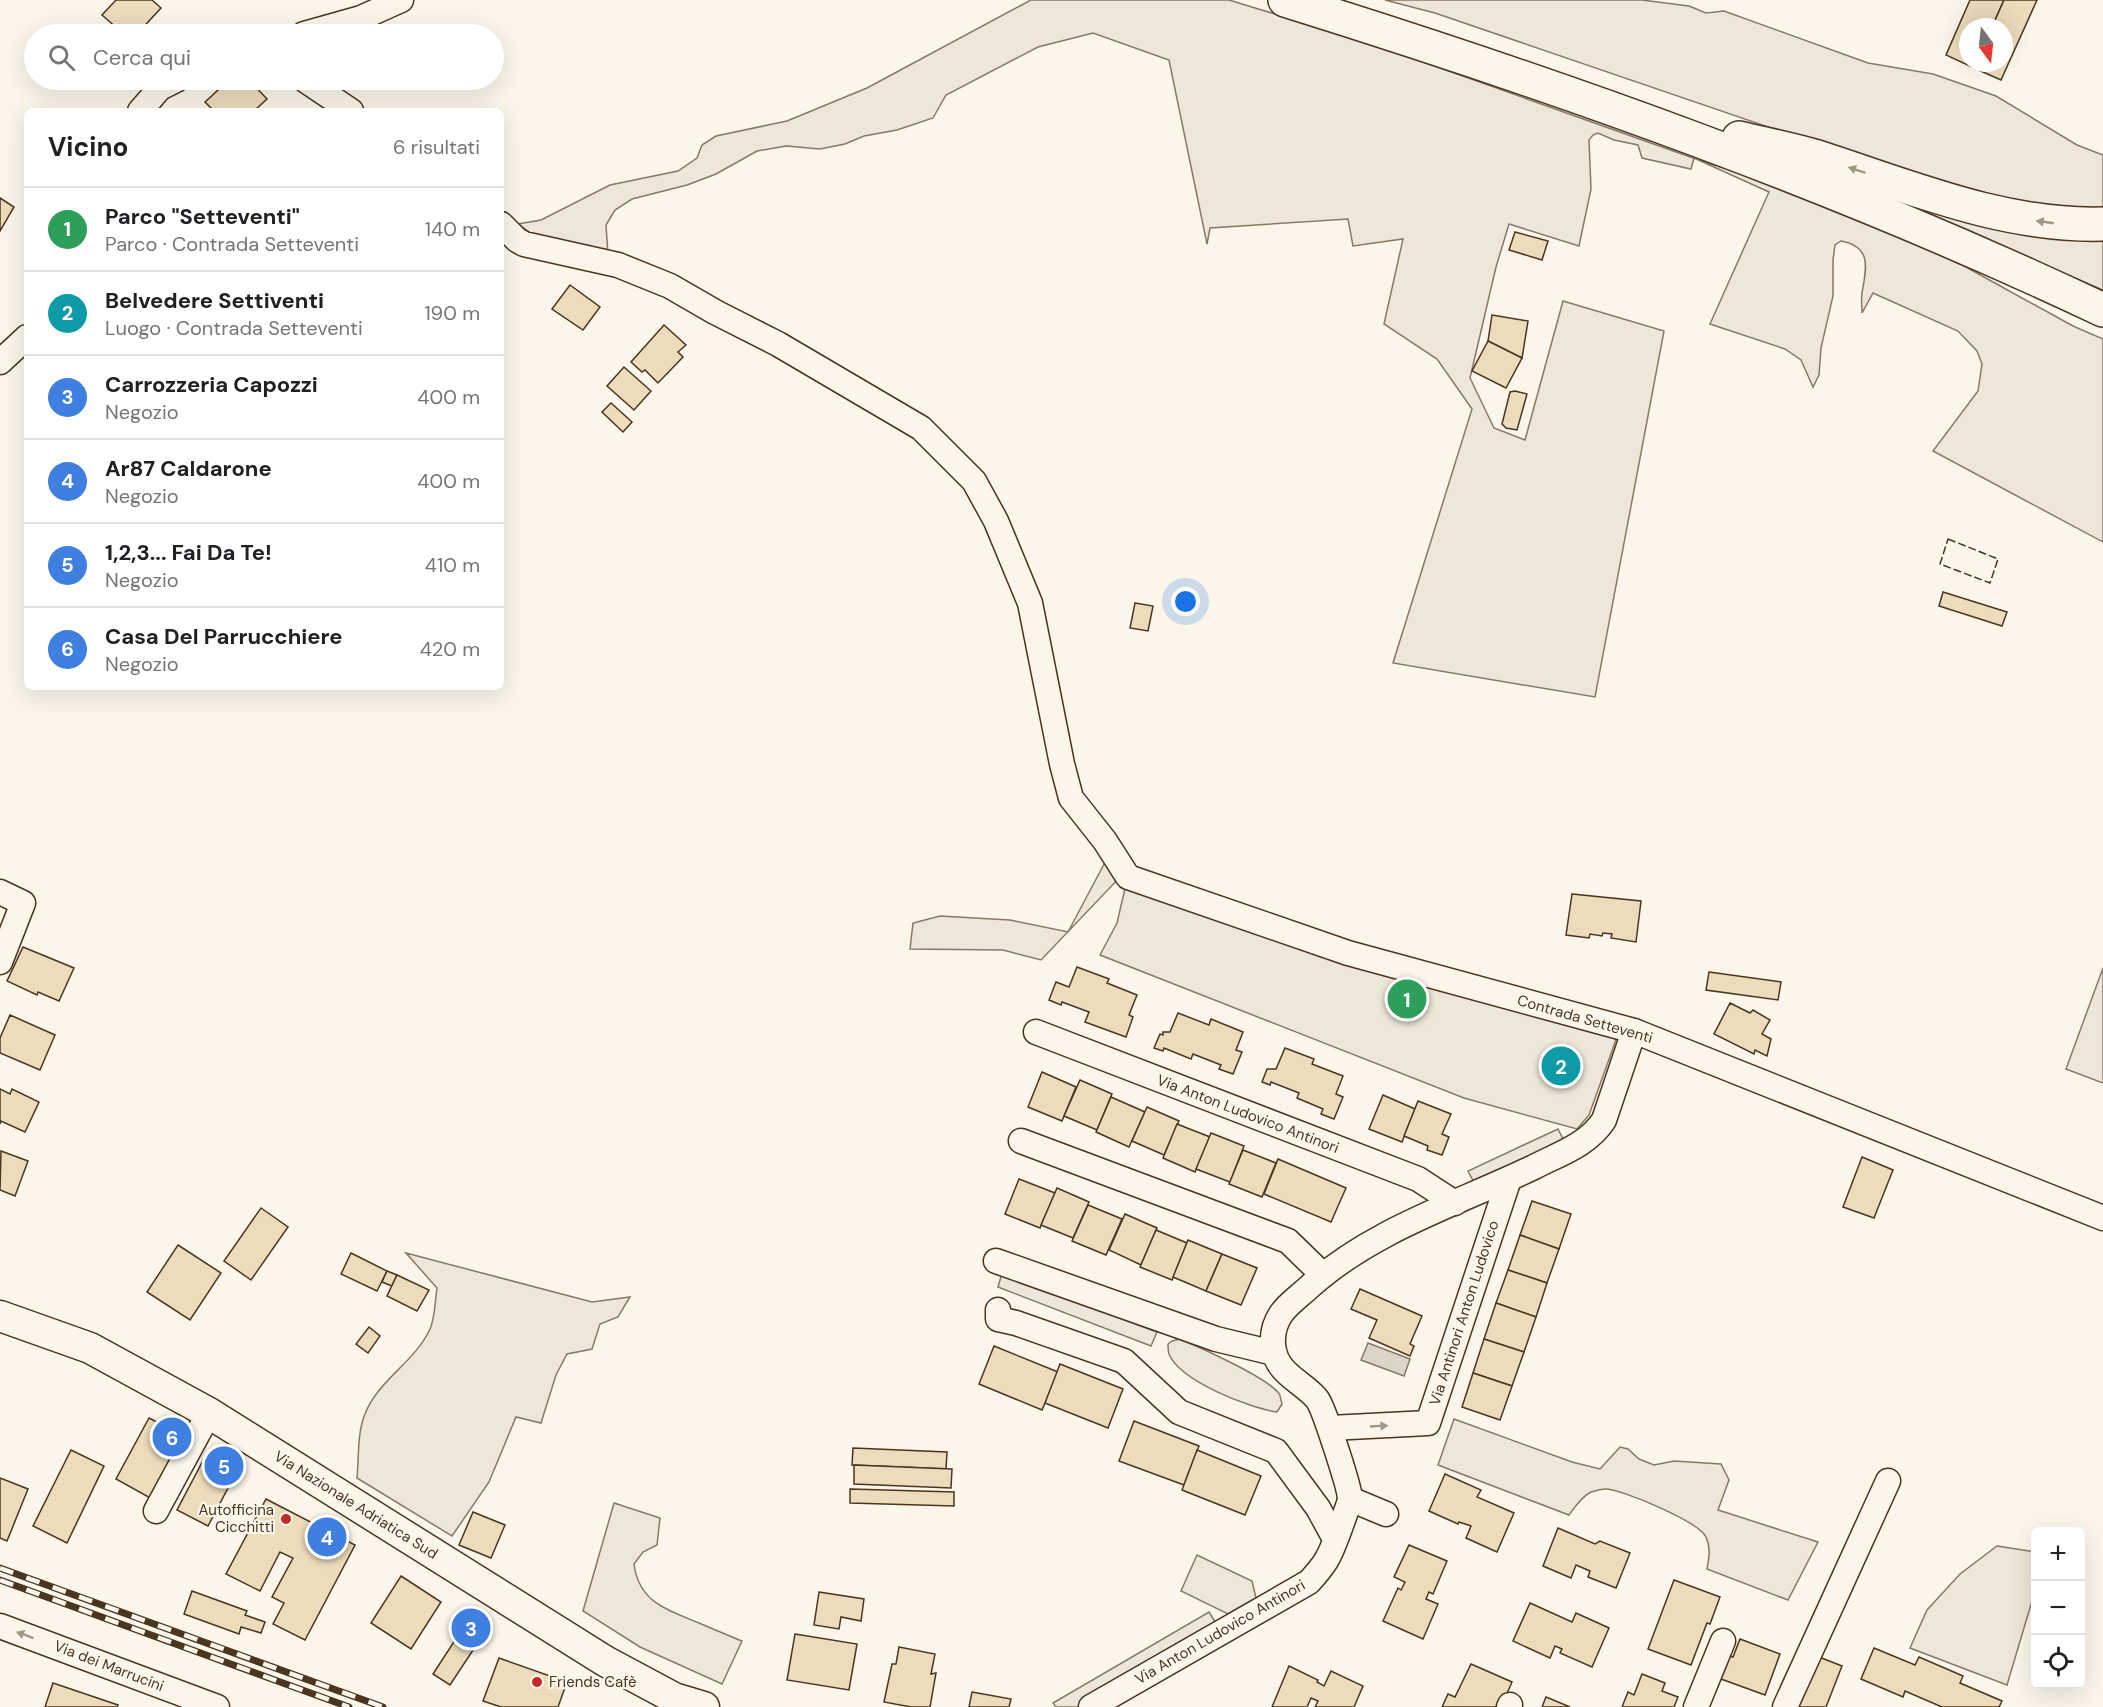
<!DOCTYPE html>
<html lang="it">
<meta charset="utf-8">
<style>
:root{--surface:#fff;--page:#f6f6f6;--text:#202124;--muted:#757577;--line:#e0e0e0;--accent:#c62828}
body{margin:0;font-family:"DM Sans",sans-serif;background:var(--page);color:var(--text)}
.controls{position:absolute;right:18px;bottom:18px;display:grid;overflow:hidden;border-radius:9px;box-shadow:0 6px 24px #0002}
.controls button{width:54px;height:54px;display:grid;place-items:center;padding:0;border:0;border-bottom:2px solid var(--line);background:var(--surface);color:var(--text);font:30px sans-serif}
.compass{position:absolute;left:1959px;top:18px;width:54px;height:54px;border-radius:50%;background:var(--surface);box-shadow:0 6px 24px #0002;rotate:165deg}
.you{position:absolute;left:1186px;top:602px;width:21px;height:21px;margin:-15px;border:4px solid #fff;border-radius:50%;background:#1a73e8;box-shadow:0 0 0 9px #1a73e833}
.badge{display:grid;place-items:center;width:39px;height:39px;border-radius:50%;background:var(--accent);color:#fff;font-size:20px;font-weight:700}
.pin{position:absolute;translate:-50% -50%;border:3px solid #fff;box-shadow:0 2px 6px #0006}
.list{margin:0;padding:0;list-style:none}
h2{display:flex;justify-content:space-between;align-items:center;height:78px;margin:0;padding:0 24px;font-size:26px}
h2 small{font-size:20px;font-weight:400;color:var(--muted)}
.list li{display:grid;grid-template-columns:39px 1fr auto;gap:18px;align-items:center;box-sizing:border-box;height:84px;padding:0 24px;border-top:2px solid var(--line)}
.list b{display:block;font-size:22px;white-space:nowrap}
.list p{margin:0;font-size:20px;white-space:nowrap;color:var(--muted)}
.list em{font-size:20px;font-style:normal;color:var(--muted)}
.icon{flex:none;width:33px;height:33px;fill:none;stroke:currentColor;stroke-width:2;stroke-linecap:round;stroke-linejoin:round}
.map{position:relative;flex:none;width:2103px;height:1707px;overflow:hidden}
.search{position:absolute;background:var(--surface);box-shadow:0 6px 24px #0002;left:24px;top:24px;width:480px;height:66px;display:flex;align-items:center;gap:15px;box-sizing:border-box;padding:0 21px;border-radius:33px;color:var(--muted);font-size:22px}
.panel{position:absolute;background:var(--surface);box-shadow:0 6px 24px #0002;left:24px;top:108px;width:480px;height:582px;border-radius:9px}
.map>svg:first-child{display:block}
.green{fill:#ede6d9;stroke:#887966;stroke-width:1.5}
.parking{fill:#ede7d9;stroke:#887966;stroke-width:1.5}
.water{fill:#dcd4c6;stroke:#887966;stroke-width:1.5}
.building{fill:#ecdcbc;stroke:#4a3520;stroke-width:1.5}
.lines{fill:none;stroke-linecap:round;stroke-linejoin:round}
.minor-casing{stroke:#4a3520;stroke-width:27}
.major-casing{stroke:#4a3520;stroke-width:33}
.highway-casing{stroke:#4a3520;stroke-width:36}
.minor{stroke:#fbf6e9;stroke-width:24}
.major{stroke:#fbf6e9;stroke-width:30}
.highway{stroke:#fbf6e9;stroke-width:33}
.rail-casing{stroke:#4a3520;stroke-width:7}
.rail{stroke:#fbf6e9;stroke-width:4.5;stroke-dasharray:14;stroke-linecap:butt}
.fence{stroke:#4a3520;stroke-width:1.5;stroke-dasharray:8 3;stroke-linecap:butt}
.oneway{fill:#a29684}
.poi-dot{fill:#c62828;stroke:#fbf6e9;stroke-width:2}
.labels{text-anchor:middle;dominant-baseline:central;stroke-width:4.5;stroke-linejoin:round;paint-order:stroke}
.street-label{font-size:15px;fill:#4a3520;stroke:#fbf6e9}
.poi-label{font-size:15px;fill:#4a3520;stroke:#fbf6e9;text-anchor:end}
</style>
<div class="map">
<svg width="2103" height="1707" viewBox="0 0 2103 1707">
<rect width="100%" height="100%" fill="#fbf6e9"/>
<g class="green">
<path d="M1031 0H1229L1370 43 1693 158 1775 185 1868 223 1964 266 2073 326 2103 339V542L1933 451 1978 391 1982 364 1977 351 1958 331 1873 293 1862 313C1862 306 1861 299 1862 293 1866 269 1873 247 1841 241L1835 245 1833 260V296L1821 348 1819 375 1813 387 1801 360 1785 349 1710 324 1769 192 1694 158 1691 169 1642 158 1638 145 1614 140 1598 133 1593 135 1589 140 1591 189 1579 246 1509 224 1496 267 1470 378 1494 428 1525 440 1563 301 1664 331 1595 697 1393 663 1472 409 1437 359 1384 324 1403 239 1353 246 1348 219 1210 228 1207 244 1169 60 1093 33 1038 47 946 95 933 118 897 130 864 136 845 144 820 149 786 146 757 151 716 174 687 185 632 199 615 210 606 225 608 254 541 240 518 224 541 220 610 185 678 171 697 158 702 145 716 136 787 121 867 88Z"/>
<path d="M1385 0H1642L1689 6 1706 13 1724 11 1868 63 1933 74 1996 96 2077 145 2103 155V216L2048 214 1789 134 1435 13Z"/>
<path d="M1920 198 2103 236V290L1921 212Z"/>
<path d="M1110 853 1123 874 1041 960 1003 950 910 949 913 923 940 916 1010 920 1068 932Z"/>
<path d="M1126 884 1617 1037 1589 1115 1577 1129 1464 1098 1100 955 1117 923Z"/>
<path d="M2103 968V1083L2066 1069Z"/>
<path d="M406 1253 592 1302 630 1297 618 1317 600 1324 592 1349 567 1354 556 1375 541 1423 516 1417 489 1482 452 1536 357 1478C359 1458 357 1433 365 1414 378 1380 415 1362 430 1329 435 1318 435 1301 437 1288Z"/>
<path d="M1180 1339C1199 1347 1271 1379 1280 1395 1280 1396 1282 1404 1282 1404L1277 1412C1249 1408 1180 1381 1169 1354 1168 1351 1168 1347 1168 1344L1172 1341Z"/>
<path d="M1454 1419 1572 1462 1600 1469 1620 1447 1628 1449 1639 1459 1654 1465 1674 1461 1721 1464 1729 1480 1718 1510 1818 1542 1788 1600 1707 1569C1709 1558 1711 1548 1706 1537 1699 1522 1622 1489 1605 1489 1601 1489 1595 1491 1591 1492 1582 1496 1575 1507 1569 1515L1438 1465Z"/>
<path d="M614 1503 660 1518 657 1545 643 1552 634 1564C639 1603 668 1610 699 1623 713 1629 727 1635 742 1641L722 1684 640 1647 583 1611Z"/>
<path d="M1997 1546 2035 1552V1591L2007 1685 1910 1648 1927 1610 1960 1574Z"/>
</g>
<g class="parking">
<path d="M1558 1129 1564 1141 1475 1184 1468 1171Z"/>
<path d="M1002 1273 1157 1332 1151 1346 998 1287Z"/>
<path d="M1197 1555 1252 1581 1256 1598 1228 1614 1181 1591Z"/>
<path d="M1209 1612 1217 1625 1078 1707H1056L1053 1703Z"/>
</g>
<path class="water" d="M1368 1343 1410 1359 1404 1376 1361 1360Z"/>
<g class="building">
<path d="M116 0H152L161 8 137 34H134L123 25 119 30 102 15Z"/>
<path d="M1970 0H2004L1992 27H1968V63H1976L1974 68 1946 55Z"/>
<path d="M2004 0H2037L2001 80 1974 68 1976 63H2004V27H1992Z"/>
<path d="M229 80H249L267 99 254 111H214L205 102Z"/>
<path d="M0 198 14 207 0 231Z"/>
<path d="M1515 232 1548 241 1542 260 1509 250Z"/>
<path d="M570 285 600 307 583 330 552 309Z"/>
<path d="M1492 315 1528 321 1522 358 1488 341Z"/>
<path d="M664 325 686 345 678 352 683 357 658 383 645 370 642 372 631 362Z"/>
<path d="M1488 341 1522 358 1506 388 1472 371Z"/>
<path d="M624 367 651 391 634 410 607 386Z"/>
<path d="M1515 391 1527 394 1517 430 1506 428 1502 424 1510 392Z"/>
<path d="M611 403 632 422 623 432 602 412Z"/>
<path d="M1943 592 2007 612 2002 626 1939 606Z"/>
<path d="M1135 603 1153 606 1148 631 1130 628Z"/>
<path d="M1572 894 1641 901 1636 942 1611 938 1612 934 1603 933 1602 936 1590 934 1589 938 1566 935Z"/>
<path d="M23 947 74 968 59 1001 38 992 37 995 7 981Z"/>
<path d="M1077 967 1109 979 1107 983 1137 995 1129 1015 1133 1017 1126 1037 1085 1022 1089 1012 1062 1002 1061 1005 1049 1000 1056 982 1069 987Z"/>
<path d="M1709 972 1781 982 1778 1000 1706 990Z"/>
<path d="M1730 1003 1750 1013 1753 1010 1770 1020 1762 1034 1771 1039 1767 1056 1755 1050 1754 1054 1714 1034Z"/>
<path d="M1178 1013 1209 1025 1211 1019 1243 1032 1236 1050 1242 1052 1233 1074 1219 1069 1221 1065 1193 1054 1191 1059 1164 1048 1163 1051 1154 1048 1160 1034 1163 1035V1032H1170Z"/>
<path d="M10 1015 55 1035 40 1070 0 1053V1038Z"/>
<path d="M1285 1048 1314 1059 1312 1064 1343 1076 1336 1094 1343 1097 1334 1119 1321 1114 1323 1109 1297 1098 1299 1093 1271 1082 1270 1085 1262 1082 1267 1069H1276Z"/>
<path d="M1042 1072 1076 1087 1062 1121 1028 1107Z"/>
<path d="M1080 1080 1112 1094 1097 1130 1064 1116Z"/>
<path d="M0 1089 10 1094 12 1089 39 1102 25 1132 1 1121 0 1124Z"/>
<path d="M1383 1095 1415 1109 1402 1142 1369 1129Z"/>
<path d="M1111 1097 1145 1112 1129 1147 1096 1132Z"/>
<path d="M1418 1101 1451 1114 1442 1134 1449 1137 1442 1155 1427 1150 1428 1146 1404 1136Z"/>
<path d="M1147 1107 1179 1121 1164 1155 1132 1141Z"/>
<path d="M1177 1124 1210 1137 1195 1172 1163 1158Z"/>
<path d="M1211 1133 1244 1146 1230 1182 1196 1169Z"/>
<path d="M1243 1150 1276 1163 1262 1197 1229 1184Z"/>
<path d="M1 1151 28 1161 15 1196 0 1190Z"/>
<path d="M1862 1157 1893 1170 1874 1218 1843 1207Z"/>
<path d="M1278 1159 1346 1188 1331 1222 1264 1194Z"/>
<path d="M1019 1179 1055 1193 1040 1228 1005 1214Z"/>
<path d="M1057 1188 1089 1202 1073 1238 1041 1225Z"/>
<path d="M1532 1201 1571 1214 1559 1249 1520 1235Z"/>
<path d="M1088 1205 1122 1219 1106 1255 1072 1241Z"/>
<path d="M261 1208 288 1227 251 1280 224 1261Z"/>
<path d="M1125 1214 1157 1228 1141 1265 1109 1250Z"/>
<path d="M1156 1230 1187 1243 1172 1280 1140 1267Z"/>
<path d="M1520 1235 1559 1249 1547 1283 1508 1270Z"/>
<path d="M1188 1240 1222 1254 1206 1291 1173 1277Z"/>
<path d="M178 1245 221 1273 190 1320 147 1292Z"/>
<path d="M351 1253 387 1271 377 1291 341 1274Z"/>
<path d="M1222 1254 1257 1268 1241 1305 1206 1291Z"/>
<path d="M1508 1270 1547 1283 1536 1317 1496 1303Z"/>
<path d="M387 1271 397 1275 392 1286 382 1282Z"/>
<path d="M397 1275 429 1290 417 1311 387 1296Z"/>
<path d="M1360 1289 1422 1316 1410 1344 1414 1346 1410 1356 1369 1338 1377 1320 1351 1309Z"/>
<path d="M1496 1303 1536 1317 1524 1352 1484 1339Z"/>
<path d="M369 1327 380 1336 368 1353 356 1344Z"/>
<path d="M1484 1339 1524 1352 1512 1386 1473 1373Z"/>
<path d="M994 1346 1058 1372 1042 1410 979 1384Z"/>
<path d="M1060 1364 1123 1389 1108 1428 1045 1403Z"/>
<path d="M1473 1373 1512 1386 1500 1420 1462 1407Z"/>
<path d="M149 1418 186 1437 152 1499 116 1479Z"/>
<path d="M1134 1421 1199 1446 1184 1485 1119 1461Z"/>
<path d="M853 1448 947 1452 946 1469 852 1465Z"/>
<path d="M71 1450 104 1466 67 1543 33 1526Z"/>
<path d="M1197 1450 1261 1476 1245 1515 1182 1490Z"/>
<path d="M207 1453 238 1469 208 1526 177 1510Z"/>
<path d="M854 1465 952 1469 951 1488 854 1484Z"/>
<path d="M1445 1474 1481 1490 1477 1497 1514 1513 1497 1552 1466 1538 1471 1526 1459 1522 1458 1524 1429 1511Z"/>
<path d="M0 1478 28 1489 7 1541 0 1538Z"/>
<path d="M850 1489 954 1492V1506L850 1503Z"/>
<path d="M266 1499 355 1545 305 1640 273 1624 284 1603 272 1597 293 1558 280 1552 260 1591 226 1574Z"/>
<path d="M473 1512 505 1525 491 1558 459 1545Z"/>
<path d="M1558 1528 1595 1544 1600 1541 1630 1553 1616 1588 1588 1577 1590 1571 1576 1565 1571 1578 1543 1566Z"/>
<path d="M1409 1545 1447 1561 1433 1594 1429 1592 1426 1599 1438 1604 1423 1639 1383 1621 1398 1588 1401 1590 1405 1582 1394 1577Z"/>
<path d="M401 1576 441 1602 411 1649 371 1623Z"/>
<path d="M1674 1580 1720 1597 1710 1624 1707 1623 1691 1665 1648 1649Z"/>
<path d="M192 1591 247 1611 245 1615 265 1622 261 1633 241 1627 239 1634 184 1614Z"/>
<path d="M819 1592 864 1599 861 1621 841 1617 839 1629 814 1625Z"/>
<path d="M1530 1603 1572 1622 1576 1613 1609 1628 1592 1667 1560 1653 1562 1649 1555 1646 1550 1658 1513 1641Z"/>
<path d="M468 1620 485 1632 450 1685 433 1674Z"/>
<path d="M795 1634 857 1644 849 1690 787 1680Z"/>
<path d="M1740 1639 1780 1654 1765 1695 1721 1679 1730 1656 1733 1657Z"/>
<path d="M899 1647 935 1654 931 1674 936 1673 930 1707H911L884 1702 892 1664H896Z"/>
<path d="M1874 1648 1915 1665 1919 1657 1963 1676 1960 1683 2002 1701 1999 1707H1942L1905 1691 1903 1697 1861 1679Z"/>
<path d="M1814 1655 1842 1666 1826 1707H1794Z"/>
<path d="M499 1658 567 1682 558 1707H501L483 1701Z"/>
<path d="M1471 1664 1512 1682 1501 1707H1442L1448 1694 1455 1697Z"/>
<path d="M1289 1666 1318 1680 1317 1682 1324 1686 1331 1671 1363 1686 1354 1707H1315L1318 1701 1311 1698 1307 1707H1272Z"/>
<path d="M1642 1674 1665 1683 1662 1691 1678 1697 1674 1707H1622L1628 1692 1634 1695Z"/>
<path d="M53 1683 118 1705 117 1707H45Z"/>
<path d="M972 1692 1011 1699 1009 1707H969Z"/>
<path d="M1546 1697 1570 1707H1542Z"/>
</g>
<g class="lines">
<g class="minor-casing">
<g id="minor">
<path d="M304 34 361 18 401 0"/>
<path d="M305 80 351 111"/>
<path d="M140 111 160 88 176 80"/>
<path d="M501 224 517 240 524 244 618 265 670 286 715 312 778 344 921 428 974 481 996 521 1030 603 1062 764 1071 798 1105 841 1128 877 1348 953 1634 1031 2103 1218"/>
<path d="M0 362 27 337"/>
<path d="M0 892 23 903 0 962"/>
<path d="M1036 1032 1418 1179 1455 1203"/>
<path d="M1021 1141 1288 1241 1323 1275"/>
<path d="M996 1261 1216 1339 1274 1353"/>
<path d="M998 1310V1319L1016 1323 1124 1361 1179 1412 1276 1451 1318 1508 1335 1539"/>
<path d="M1330 1428 1428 1423 1509 1179"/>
<path d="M1350 1499 1386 1514"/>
<path d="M156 1511 209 1413"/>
<path d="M0 1626 217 1707"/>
<path d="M1091 1707 1309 1582C1315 1575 1324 1566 1328 1557 1332 1551 1350 1502 1350 1498 1349 1486 1324 1408 1317 1399 1308 1388 1296 1382 1286 1372 1270 1357 1269 1332 1281 1314 1287 1305 1298 1297 1307 1289 1371 1230 1457 1204 1534 1167 1559 1154 1588 1145 1604 1120L1634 1031"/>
<path d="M1509 1707 1510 1705"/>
<path d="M1696 1707 1723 1641"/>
<path d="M1785 1707 1888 1481"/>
</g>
</g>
<g class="major-casing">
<path id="major" d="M0 1316 90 1348 209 1413 605 1661 674 1698 704 1707"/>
</g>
<g class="highway-casing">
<g id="highway">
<path d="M1285 0C1564 87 1839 185 2103 310"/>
<path d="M1739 138C1764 144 1790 149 1814 156 1908 186 2003 227 2103 224"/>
</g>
</g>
<use href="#minor" class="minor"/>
<use href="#major" class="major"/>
<use href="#highway" class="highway"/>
<g class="rail-casing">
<g id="rail">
<path d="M0 1568 383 1707"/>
<path d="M0 1580 349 1707"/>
</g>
</g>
<use href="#rail" class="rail"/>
<path class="fence" d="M1948 539 1998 559 1990 583 1940 564Z"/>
</g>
<defs><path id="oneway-solid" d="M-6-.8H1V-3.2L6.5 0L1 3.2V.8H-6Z" transform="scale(1.5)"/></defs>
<g class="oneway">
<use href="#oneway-solid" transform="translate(1857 170) rotate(-162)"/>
<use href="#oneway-solid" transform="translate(2045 222) rotate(-172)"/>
<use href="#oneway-solid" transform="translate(1379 1426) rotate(-3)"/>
<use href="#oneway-solid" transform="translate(25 1635) rotate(-160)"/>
</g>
<g class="poi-dot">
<circle cx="286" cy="1519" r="6"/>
<circle cx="537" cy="1682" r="6"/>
</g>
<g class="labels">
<g class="street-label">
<text transform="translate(1585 1019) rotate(16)">Contrada Setteventi</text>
<text transform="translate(1248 1114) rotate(21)">Via Anton Ludovico Antinori</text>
<text transform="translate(1464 1313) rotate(-72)">Via Antinori Anton Ludovico</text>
<text transform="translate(356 1505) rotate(32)">Via Nazionale Adriatica Sud</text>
<text transform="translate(1220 1632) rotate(-30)">Via Anton Ludovico Antinori</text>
<text transform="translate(109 1666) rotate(21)">Via dei Marrucini</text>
</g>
<g class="poi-label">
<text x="274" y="1510">Autofficina<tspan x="274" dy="17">Cicchitti</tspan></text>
<text x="549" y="1682" text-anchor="start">Friends Cafè</text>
</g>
</g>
</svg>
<div class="controls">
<button>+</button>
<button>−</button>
<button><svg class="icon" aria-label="locate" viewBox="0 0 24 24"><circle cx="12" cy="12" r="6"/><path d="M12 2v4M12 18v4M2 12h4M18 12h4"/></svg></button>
</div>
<svg class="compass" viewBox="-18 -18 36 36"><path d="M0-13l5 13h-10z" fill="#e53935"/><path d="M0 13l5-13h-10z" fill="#757577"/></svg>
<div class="you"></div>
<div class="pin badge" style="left:1407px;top:999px;background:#2e9e5b">1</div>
<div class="pin badge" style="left:1561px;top:1066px;background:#0f9aa8">2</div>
<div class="pin badge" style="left:471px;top:1628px;background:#3f7fe0">3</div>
<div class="pin badge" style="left:327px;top:1537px;background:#3f7fe0">4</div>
<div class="pin badge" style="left:224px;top:1466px;background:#3f7fe0">5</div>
<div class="pin badge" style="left:172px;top:1437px;background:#3f7fe0">6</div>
<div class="search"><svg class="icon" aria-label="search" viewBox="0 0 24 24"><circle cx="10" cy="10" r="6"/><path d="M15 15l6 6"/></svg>Cerca qui</div>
<section class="panel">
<h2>Vicino<small>6 risultati</small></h2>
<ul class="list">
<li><span class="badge" style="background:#2e9e5b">1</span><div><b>Parco &quot;Setteventi&quot;</b><p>Parco · Contrada Setteventi</p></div><em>140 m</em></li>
<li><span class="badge" style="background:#0f9aa8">2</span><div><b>Belvedere Settiventi</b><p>Luogo · Contrada Setteventi</p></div><em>190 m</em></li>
<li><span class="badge" style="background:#3f7fe0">3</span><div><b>Carrozzeria Capozzi</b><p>Negozio</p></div><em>400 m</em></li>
<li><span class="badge" style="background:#3f7fe0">4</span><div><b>Ar87 Caldarone</b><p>Negozio</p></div><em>400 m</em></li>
<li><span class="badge" style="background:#3f7fe0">5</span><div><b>1,2,3... Fai Da Te!</b><p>Negozio</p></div><em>410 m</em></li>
<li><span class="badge" style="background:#3f7fe0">6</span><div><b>Casa Del Parrucchiere</b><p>Negozio</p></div><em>420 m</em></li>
</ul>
</section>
</div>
